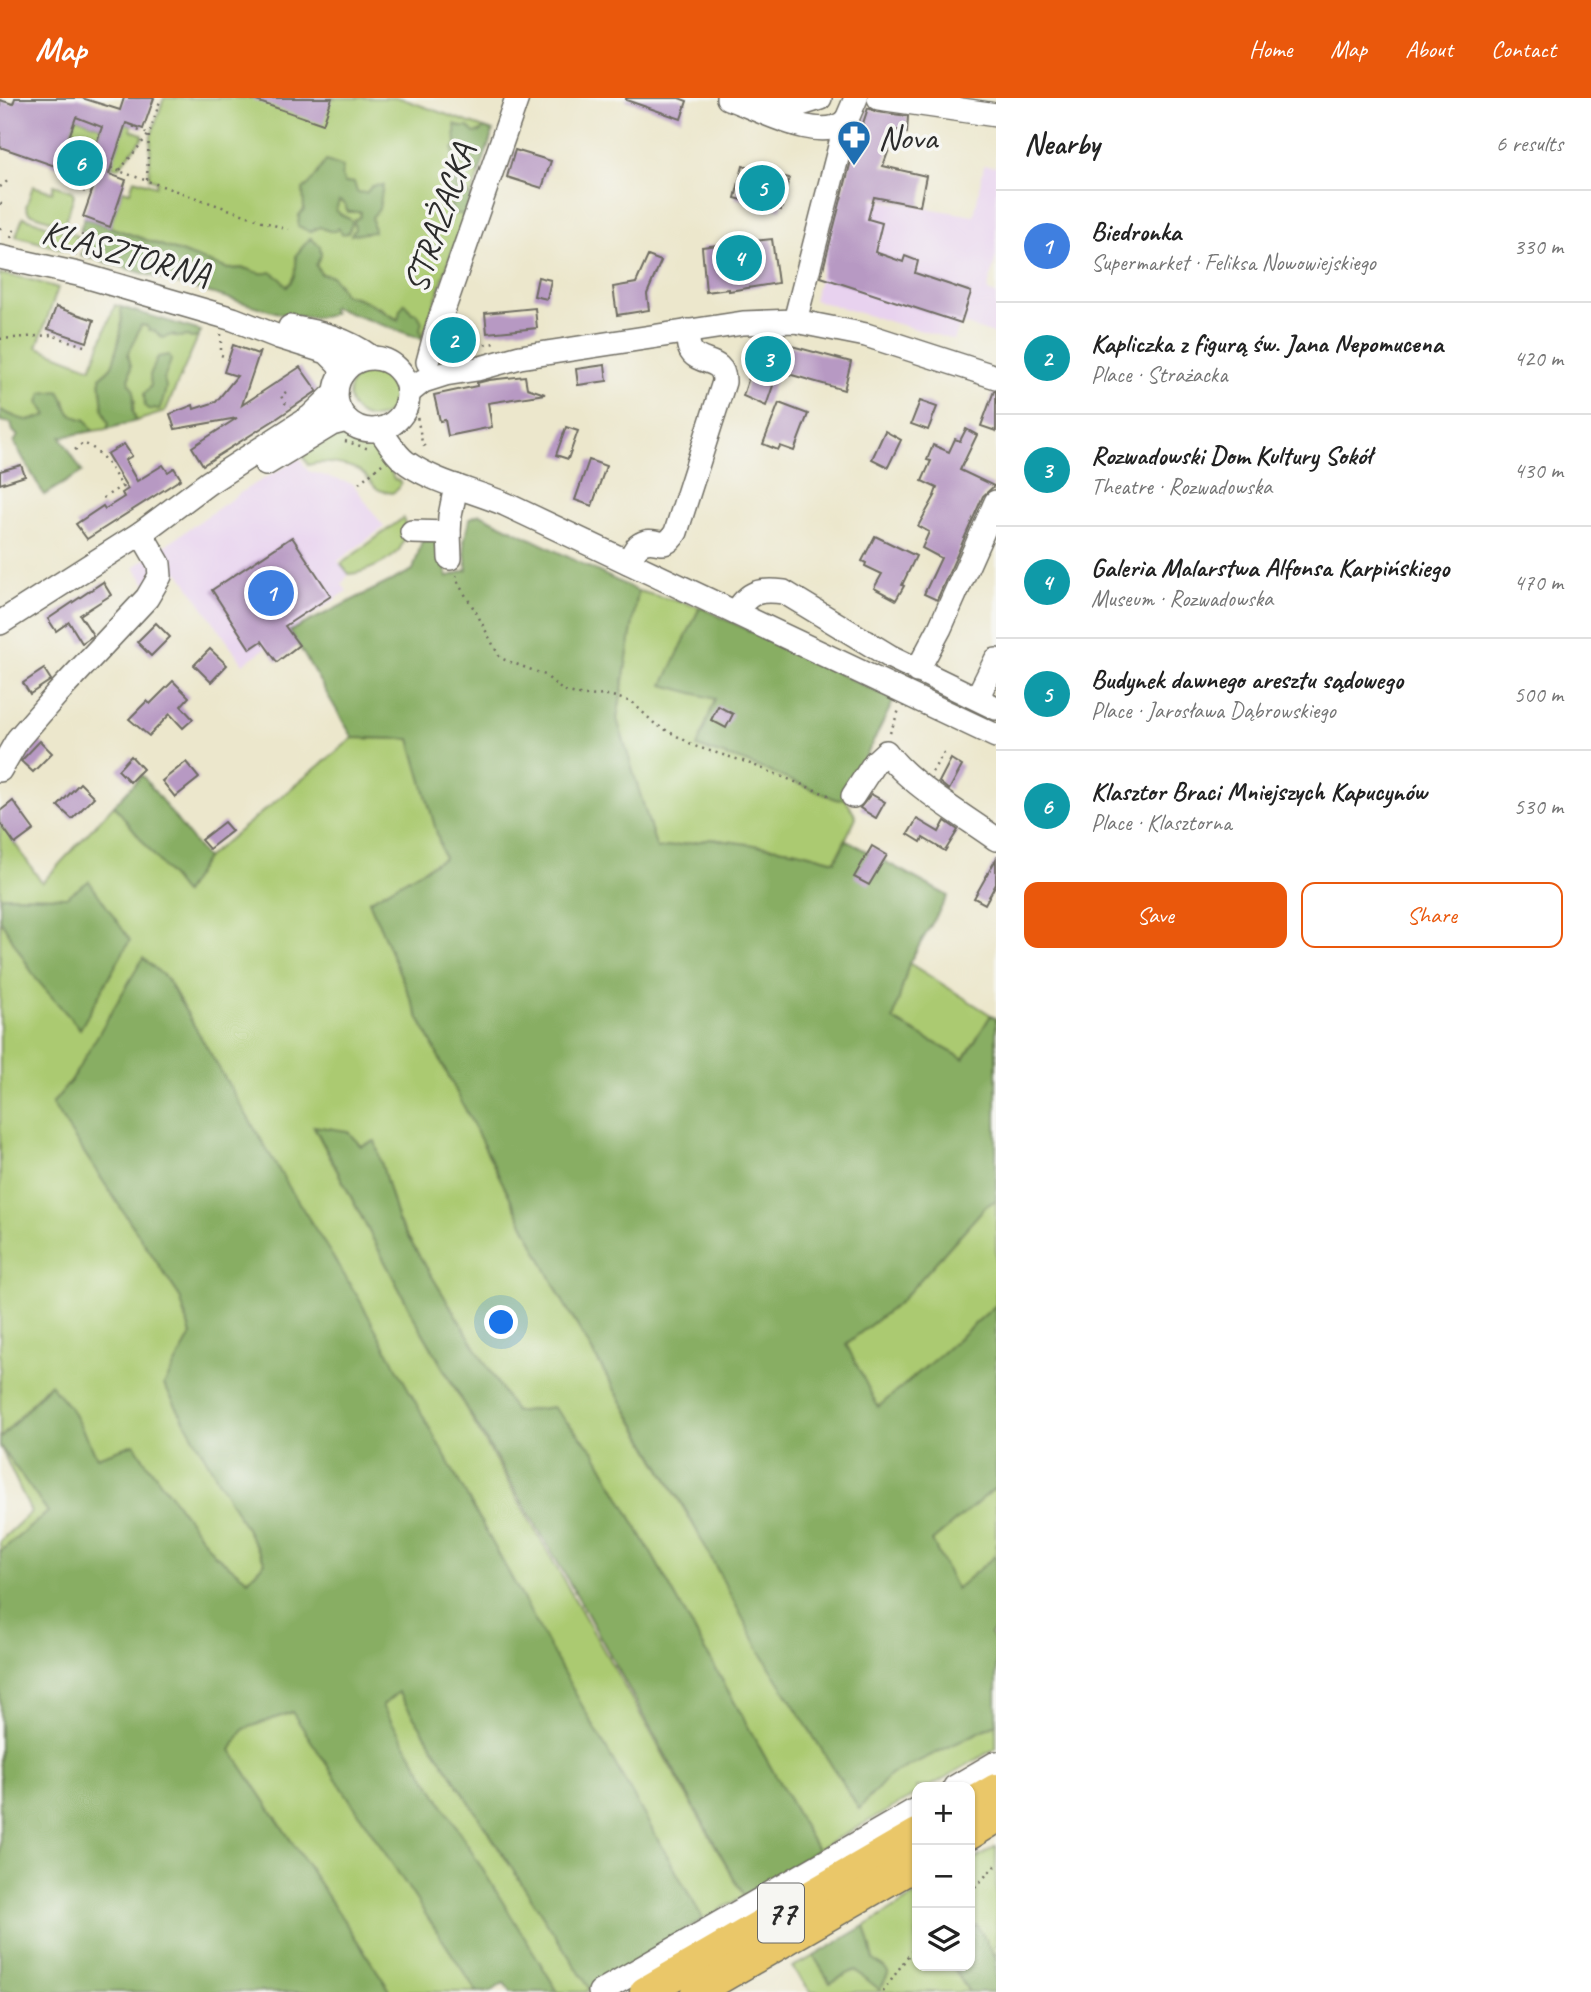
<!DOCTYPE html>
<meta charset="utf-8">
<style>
:root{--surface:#fff;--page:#f6f6f6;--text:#222;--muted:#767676;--line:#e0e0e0;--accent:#ea580c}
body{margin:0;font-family:Caveat,sans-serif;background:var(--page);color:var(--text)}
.controls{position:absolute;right:21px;bottom:21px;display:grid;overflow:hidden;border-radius:14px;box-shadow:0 2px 5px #0004}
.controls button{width:63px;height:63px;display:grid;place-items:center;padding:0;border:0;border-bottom:2px solid var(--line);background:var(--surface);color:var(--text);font:35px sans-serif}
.you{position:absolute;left:502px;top:1225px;width:24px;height:24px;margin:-18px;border:5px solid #fff;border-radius:50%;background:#1a73e8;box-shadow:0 0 0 10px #1a73e833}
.badge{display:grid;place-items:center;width:46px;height:46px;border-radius:50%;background:var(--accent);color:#fff;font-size:23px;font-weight:700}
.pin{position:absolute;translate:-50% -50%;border:4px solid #fff;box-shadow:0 2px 7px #0006}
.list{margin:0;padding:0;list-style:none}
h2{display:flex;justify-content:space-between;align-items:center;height:91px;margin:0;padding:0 28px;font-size:30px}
h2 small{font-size:23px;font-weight:400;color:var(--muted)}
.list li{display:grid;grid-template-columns:46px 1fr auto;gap:21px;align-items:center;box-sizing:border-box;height:112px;padding:0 28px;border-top:2px solid var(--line)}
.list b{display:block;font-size:26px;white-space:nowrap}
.list p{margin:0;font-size:23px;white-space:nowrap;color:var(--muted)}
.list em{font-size:23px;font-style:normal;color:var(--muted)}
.actions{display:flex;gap:14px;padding:21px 28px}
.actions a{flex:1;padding:16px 0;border:2px solid var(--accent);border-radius:14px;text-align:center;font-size:24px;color:var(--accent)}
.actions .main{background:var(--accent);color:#fff}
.icon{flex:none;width:38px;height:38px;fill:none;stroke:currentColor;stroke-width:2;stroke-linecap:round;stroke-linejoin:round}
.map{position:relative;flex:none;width:996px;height:1894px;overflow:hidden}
header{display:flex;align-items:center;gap:42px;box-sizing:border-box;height:98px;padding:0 35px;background:var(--accent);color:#fff}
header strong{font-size:33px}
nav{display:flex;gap:38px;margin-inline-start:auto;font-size:24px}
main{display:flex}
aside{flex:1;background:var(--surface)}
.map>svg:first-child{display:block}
.built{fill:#e8d2ef}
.green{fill:#abca71;stroke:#6b7a4e;stroke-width:2}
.forest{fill:#88ae63;stroke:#5a6c47;stroke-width:2}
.building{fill:#b799c3;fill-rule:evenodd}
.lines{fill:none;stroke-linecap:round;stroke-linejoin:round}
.minor-casing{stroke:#6f6d63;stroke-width:26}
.major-casing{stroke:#6f6d63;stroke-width:33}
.path{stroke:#6f6d63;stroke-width:2.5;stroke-dasharray:2 5;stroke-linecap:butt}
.minor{stroke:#fff;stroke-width:23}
.major{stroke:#eac769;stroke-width:30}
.labels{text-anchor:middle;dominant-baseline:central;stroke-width:7;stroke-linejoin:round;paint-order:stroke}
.shield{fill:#f6f6f2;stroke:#686867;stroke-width:2}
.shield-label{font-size:33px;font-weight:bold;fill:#2b2b2b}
.poi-label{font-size:35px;fill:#2b2b2b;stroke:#f6f6f2;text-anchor:start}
.street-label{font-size:35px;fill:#2b2b2b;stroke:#f6f6f2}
</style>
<header>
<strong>Map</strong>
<nav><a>Home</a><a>Map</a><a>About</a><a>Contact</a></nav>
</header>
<main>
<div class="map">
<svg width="996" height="1894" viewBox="0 0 996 1894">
<rect width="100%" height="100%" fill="#f6f6f2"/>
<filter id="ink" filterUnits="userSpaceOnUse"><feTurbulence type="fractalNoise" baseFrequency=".0143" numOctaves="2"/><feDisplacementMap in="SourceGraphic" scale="14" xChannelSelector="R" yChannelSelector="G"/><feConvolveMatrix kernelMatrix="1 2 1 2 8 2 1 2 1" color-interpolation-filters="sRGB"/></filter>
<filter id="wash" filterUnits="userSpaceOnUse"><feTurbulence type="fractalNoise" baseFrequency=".00686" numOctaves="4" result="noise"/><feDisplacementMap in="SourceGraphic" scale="28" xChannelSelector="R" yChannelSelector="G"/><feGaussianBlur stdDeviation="1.57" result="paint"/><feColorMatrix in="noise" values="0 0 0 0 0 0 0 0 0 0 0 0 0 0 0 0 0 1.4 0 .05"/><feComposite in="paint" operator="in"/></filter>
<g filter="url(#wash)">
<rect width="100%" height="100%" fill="#ece7cc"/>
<g class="built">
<path d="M984 67 996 68V159L987 193 996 196V237L961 225 954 242 814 202 839 95 974 118Z"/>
<path d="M300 360 308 373 353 386 384 429 338 463 349 476 342 486 347 493 243 566 179 474 151 493 134 469 246 391Z"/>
</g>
<g class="green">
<path d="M164 0H400L493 33 471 99 463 92 458 91 455 82 460 76 454 73 440 83 442 89 452 99 450 112 462 116 464 119 422 241 420 231 399 222 386 215 381 210 356 199 345 197 341 193 339 186 321 176 316 167 321 157 311 140 296 157C297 169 296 181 287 189L264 176 252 174 245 170 228 171 110 129 122 92 130 94 134 81 156 88 157 83 149 80 151 38Z"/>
<path d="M76 19 102 29 91 60 65 51Z"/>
<path d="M126 25 132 27 131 32 142 36 143 39 120 68 117 70 111 68Z"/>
<path d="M54 87 72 93 74 97 65 125 61 126 29 115 26 109 33 88 52 94Z"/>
<path d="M23 119 78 138 72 153H69L16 138Z"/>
<path d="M0 176 24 180 58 190 37 249 91 270 115 207 121 209C123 225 121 235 117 250 113 267 115 268 100 279L103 311 109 326 107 331 93 333 86 322C70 318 69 318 65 302L47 317 26 324 0 312Z"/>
<path d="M141 227C158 230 169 240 188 238L191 240 198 239 165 314 136 323 133 313 135 303 129 284 131 268 128 257Z"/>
<circle cx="373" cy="296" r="24"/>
<path d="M343 332C363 335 373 337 388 352V366L394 381 401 384 398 391 392 395C373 392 377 390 366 378 356 366 322 362 308 367L302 356Z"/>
<path d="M403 420 407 430C405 437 403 447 399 452 390 464 363 475 349 476L341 466Z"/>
<path d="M638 493 700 509 664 587 716 600 697 649 743 663 822 694 845 700 856 719 835 763 798 753 712 741 657 752 617 621Z"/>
<path d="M353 640 410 641 444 760 369 803 418 918 561 1200 859 1711 889 1677 996 1626V1650L929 1689H917V1696L817 1752 594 1353 553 1309 515 1314 398 1123 375 1043 361 1048 314 1029 416 1223 744 1798 703 1821 167 880 97 940 71 983 52 1006 180 1199 191 1237 165 1287 265 1464 248 1482 214 1456 145 1363 134 1346 97 1359 71 1311 49 1286 0 1341V821L33 876 66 799 0 798V724L42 785 114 707 184 795 206 760Z"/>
<path d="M909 865 991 917 964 961 893 922Z"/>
<path d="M996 1102V1207L941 1256 877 1310 846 1246 901 1203 986 1108Z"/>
<path d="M0 1348 48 1414 0 1454V1443L31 1414Z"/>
<path d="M996 1389V1457L956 1491 932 1443Z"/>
<path d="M398 1594 590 1891 586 1894H558L381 1608Z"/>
<path d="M293 1614 477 1894H391L231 1652 243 1631Z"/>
<path d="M996 1748V1860L977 1828 970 1832V1764Z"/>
<path d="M917 1796V1868H952L969 1894H881L880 1892 878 1894H811L792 1869 814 1858 830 1885 874 1862 865 1828Z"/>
</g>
<g class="forest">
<path d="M455 26 461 29H468L474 35 480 34 484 30 493 33 479 76C473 67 462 68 453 67V51L456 47Z"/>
<path d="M326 63 343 69 342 79 345 85 354 84 357 94 366 95 372 88 383 87 379 111 372 119 374 134 351 137 355 131 354 122 360 119 361 114H348L344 105 339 103 336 112 340 116 351 122 352 126 348 135 342 136 339 130 336 133H329L320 129 310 134 298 128 299 117 304 112 303 91C314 84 318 73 326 63Z"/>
<path d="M454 72 460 75 455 82 458 91 463 92 471 99 464 119 462 116H451L452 99 442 89 440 83Z"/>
<path d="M84 120 228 171C233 171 241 170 247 171 256 174 261 177 271 174L281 181 287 189C296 180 297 169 296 157L310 140 320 148 321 157 316 167 321 176 332 178 345 197C365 200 381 213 398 222L400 212 405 205 412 215H417L422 224 420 231 422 241 332 209V213L334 215C321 223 297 218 282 216L81 157 88 135 80 132Z"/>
<path d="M121 209 201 233 198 239 191 240 188 238 178 239 172 237 162 240 155 233 149 232 147 228 141 227 128 257 131 268 129 284 134 293 133 313 136 323 107 331 109 326 103 311 100 279C115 268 113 267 117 250 121 235 123 225 121 209Z"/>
<path d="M169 257 171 262 164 281 166 289 164 299 159 312 155 310 149 312 145 308 144 296 151 288 150 277 158 259Z"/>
<path d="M59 293C71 311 61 316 86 322L93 333 61 339 82 374 44 397 14 344 18 338 13 333 11 325 0 323V312C19 320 26 327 47 317L39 304 42 295Z"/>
<path d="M480 416 638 493 617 621 657 751 712 741 798 753 835 763 846 742 948 798 909 865 893 922 964 961 991 917 996 921V1102L986 1108 901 1203 846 1246 878 1309 941 1256 996 1207V1389L932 1443 956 1491 996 1457V1530L990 1536 996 1546V1626L890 1677 859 1711 761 1555 688 1416 561 1200 418 918 369 803 444 760 410 641 353 640 290 533 413 472 422 443 443 442 447 479 467 472 464 443 470 420Z"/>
<path d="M700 509 894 602 845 700 838 702 743 663 697 649 715 601 663 587Z"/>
<path d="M142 677 206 760 184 795 114 707Z"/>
<path d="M89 783 130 842 80 931 36 881 0 821V798L66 799Z"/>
<path d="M143 860 166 880 289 1089 358 1199 567 1581 703 1821 590 1891 398 1594 382 1608 558 1894H511L504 1885 490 1894H477L292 1614 244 1631 231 1652 391 1894H0V1454L48 1414 0 1348V1341L50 1286 71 1311 97 1359 134 1346 145 1363 214 1456 248 1482 265 1464 164 1287 191 1237 180 1199 52 1006 71 983Z"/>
<path d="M314 1028 347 1033 361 1048 375 1043 398 1123 515 1314 553 1309 594 1353 817 1752 744 1798 579 1501 416 1223Z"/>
<path d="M977 1827 996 1860V1894H969L952 1868H970V1832Z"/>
<path d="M865 1828 874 1862 889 1874 880 1892 855 1872 830 1885 814 1858Z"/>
</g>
<g id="blocks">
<g class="building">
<path d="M15 0H82L120 12 124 0H154L143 31 126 25 109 76 126 82 110 129 83 119 96 82 0 49V2L13 6ZM76 19 102 29 91 60 65 51Z"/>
<path d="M254 0H332L323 26 253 2Z"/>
<path d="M626 0H679L687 3 681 21 626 2Z"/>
<path d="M868 10 877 14 908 18 907 35 896 32 883 68 926 78 920 108 874 99 868 121 882 125 875 154 903 164 905 158 918 163 915 175 971 194 961 225 821 179 852 59Z"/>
<path d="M515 52 551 63 542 90 507 79Z"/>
<path d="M743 68 789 80 781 112 735 100Z"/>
<path d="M772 141 778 185 729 193V191L706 194 702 149Z"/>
<path d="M648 158 661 163 647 196 649 212 617 217 613 189 636 185Z"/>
<path d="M538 179 551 182 547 201 534 198Z"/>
<path d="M56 209 94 222 87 244 48 231Z"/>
<path d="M535 210 537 230 487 235 485 215Z"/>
<path d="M754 242 788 245V247L851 264 844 292 778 273 766 308 743 298 751 273Z"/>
<path d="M233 247 258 256 260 253 242 307 300 269 317 293 276 321 203 367 192 349 237 320 175 331 170 316 193 307 194 311 216 304 237 278 224 274Z"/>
<path d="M605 267 607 283 578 287 576 271Z"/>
<path d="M525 278 527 290 545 296 488 305 492 329 448 338 445 322 440 323 434 297 477 288V285L489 282Z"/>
<path d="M994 293H996V333L981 328Z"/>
<path d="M920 303 937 309 928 332 911 326Z"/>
<path d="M779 305 808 316 794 353 780 348 778 352 763 346Z"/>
<path d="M566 329 578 333 568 361 556 357Z"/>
<path d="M966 331 977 337 960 372 994 388 983 398 937 502 924 496 941 460 922 450 929 434 918 428 935 398H934L937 390 922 383 931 363 927 362 933 347 949 354 955 341 960 343Z"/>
<path d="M885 333 901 342 888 369 872 361Z"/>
<path d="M124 346 132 358 125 362 137 383 163 367 168 374 174 370 181 381 87 441 76 426 103 408 105 411 124 399 122 395 128 391 107 356Z"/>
<path d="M589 362 606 368 592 408 575 402Z"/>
<path d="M21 367 25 378 0 386V373Z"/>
<path d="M875 438 916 458 902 487 904 488 896 502 874 490 882 476 865 468 866 465 862 463Z"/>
<path d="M292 439 331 498 285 528 299 547 277 564 262 543 250 551 212 492Z"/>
<path d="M103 484 111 497 80 517 93 537 91 539 82 545 69 524 56 533 48 521Z"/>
<path d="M156 525 170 539 151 558 137 544Z"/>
<path d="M210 551 227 567 211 584 194 567Z"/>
<path d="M44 571 51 582 30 596 23 585Z"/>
<path d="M173 583 189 599 181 608 193 621 183 630 170 616 149 638 129 621 147 603 150 606Z"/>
<path d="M718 608 733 616 726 630 711 622Z"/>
<path d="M40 643 52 655 33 674 21 663Z"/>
<path d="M131 658 143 671 130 684 118 672Z"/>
<path d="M951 661 962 668 949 692 939 684Z"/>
<path d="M186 664 199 680 175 699 162 683Z"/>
<path d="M80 685 94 699 72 721 58 708Z"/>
<path d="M871 696 885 704 876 720 860 710Z"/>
<path d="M13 703 34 732 15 746 0 725V713Z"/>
<path d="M917 721 939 734 945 723 958 732 945 753 923 740 921 744 908 736Z"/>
<path d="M224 724 232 733 209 751 201 742Z"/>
<path d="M872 748 887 757 869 787 854 779Z"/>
<path d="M996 761V786L985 806 974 800Z"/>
</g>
</g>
</g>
<g filter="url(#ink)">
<use href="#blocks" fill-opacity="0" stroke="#6f6d63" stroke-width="2"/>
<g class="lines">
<g class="minor-casing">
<g id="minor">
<path d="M728 0C755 9 825 49 847 21"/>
<path d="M879 0 996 17"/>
<path d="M758 6 798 7 820 0"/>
<path d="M0 159 78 176 233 221 279 239 327 254 339 266 342 276"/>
<path d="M795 223 847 21 856 0"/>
<path d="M290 229C320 234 346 241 371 259"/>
<circle cx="372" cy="296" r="36"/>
<path d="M428 264 438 227 517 0"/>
<path d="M408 295 423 283 445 276 477 271 520 259 743 225 795 223 866 237 996 279"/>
<path d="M379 331C388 342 395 357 407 365 434 384 474 393 505 406L996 638"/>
<path d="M266 366 332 326 347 322"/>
<path d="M412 434 449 435 450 418 456 388"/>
<path d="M449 435 450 460"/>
<path d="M628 464C632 458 635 449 641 446 656 437 663 456 676 434L724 284C725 258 697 268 690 251 687 246 689 238 688 233"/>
<path d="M736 515C748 493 760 491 784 494L891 559 996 610"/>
<path d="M0 525 141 435 208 385 310 319 336 294"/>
<path d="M917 573 940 530 996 404"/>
<path d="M977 600 996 562"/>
<path d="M0 672 18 641 57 596 147 500 160 478 159 466 141 435"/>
<path d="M853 698 875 664 886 654C908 685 964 718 996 741"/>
<path d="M955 1689 996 1665"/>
<path d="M600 1894 917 1711"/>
</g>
</g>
<g class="major-casing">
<g id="major">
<path d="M970 1706 996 1691"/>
<path d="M970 1736 996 1720"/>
<path d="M645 1894 917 1736"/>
<path d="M696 1894 917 1766"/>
</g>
</g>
<g class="path">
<path d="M134 28V31L149 36 119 73 288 132"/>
<path d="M111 70 119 73"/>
<path d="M147 82 149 36 161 0"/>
<path d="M0 89 10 81"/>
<path d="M83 93 91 95"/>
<path d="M0 105 4 109"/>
<path d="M0 131 2 125"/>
<path d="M11 140 15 129"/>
<path d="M75 158 82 137 79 135"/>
<path d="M221 236V257L226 259"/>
<path d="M0 241 51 237 87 249"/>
<path d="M450 251 495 245"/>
<path d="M286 294 281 298 285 305 291 308"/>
<path d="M416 313 422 344 427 353"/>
<path d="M345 343 369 351"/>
<path d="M75 352 83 345C104 353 113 375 125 393"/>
<path d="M359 385 382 366"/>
<path d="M103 400 122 388"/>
<path d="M456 477 459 487 476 514 500 560 545 577 562 592 583 598 609 597 632 604 655 626 697 649 743 663 833 699"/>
<path d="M890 635 899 612"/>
<path d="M932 674 946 651"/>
<path d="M970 1794 996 1767"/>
<path d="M883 1894 910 1855 917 1847"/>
</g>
<use href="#minor" class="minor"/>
<use href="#major" class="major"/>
</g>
</g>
<defs>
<g id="pharmacy-pin" transform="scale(1.75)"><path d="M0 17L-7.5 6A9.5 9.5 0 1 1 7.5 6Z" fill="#1f6fb2" stroke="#f6f6f2"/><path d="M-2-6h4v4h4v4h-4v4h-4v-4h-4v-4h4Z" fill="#fff"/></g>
</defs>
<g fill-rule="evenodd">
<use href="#pharmacy-pin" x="854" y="39"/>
</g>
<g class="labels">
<rect class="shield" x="758" y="1785.5" width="46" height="59" rx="5"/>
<g class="shield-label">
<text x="781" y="1815">77</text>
</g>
<g class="poi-label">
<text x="878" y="39">Nova</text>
</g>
<g class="street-label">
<text transform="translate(439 120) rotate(-71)">STRAŻACKA</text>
<text transform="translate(126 155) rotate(15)">KLASZTORNA</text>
</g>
</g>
</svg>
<div class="controls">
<button>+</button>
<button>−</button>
<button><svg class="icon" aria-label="layers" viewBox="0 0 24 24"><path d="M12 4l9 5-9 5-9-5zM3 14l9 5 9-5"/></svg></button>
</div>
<div class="you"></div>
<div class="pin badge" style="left:271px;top:495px;background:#3f7fe0">1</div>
<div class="pin badge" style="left:453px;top:242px;background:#0f9aa8">2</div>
<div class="pin badge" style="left:768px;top:261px;background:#0f9aa8">3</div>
<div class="pin badge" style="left:739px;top:160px;background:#0f9aa8">4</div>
<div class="pin badge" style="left:762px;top:90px;background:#0f9aa8">5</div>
<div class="pin badge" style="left:80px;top:65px;background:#0f9aa8">6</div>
</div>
<aside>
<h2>Nearby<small>6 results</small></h2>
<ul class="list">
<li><span class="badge" style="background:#3f7fe0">1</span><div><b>Biedronka</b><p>Supermarket · Feliksa Nowowiejskiego</p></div><em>330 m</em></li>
<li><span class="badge" style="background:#0f9aa8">2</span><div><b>Kapliczka z figurą św. Jana Nepomucena</b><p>Place · Strażacka</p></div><em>420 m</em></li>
<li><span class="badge" style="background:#0f9aa8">3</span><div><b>Rozwadowski Dom Kultury Sokół</b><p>Theatre · Rozwadowska</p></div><em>430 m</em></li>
<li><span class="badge" style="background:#0f9aa8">4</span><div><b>Galeria Malarstwa Alfonsa Karpińskiego</b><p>Museum · Rozwadowska</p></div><em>470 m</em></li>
<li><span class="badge" style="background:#0f9aa8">5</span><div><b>Budynek dawnego aresztu sądowego</b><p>Place · Jarosława Dąbrowskiego</p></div><em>500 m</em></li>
<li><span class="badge" style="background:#0f9aa8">6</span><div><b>Klasztor Braci Mniejszych Kapucynów</b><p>Place · Klasztorna</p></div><em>530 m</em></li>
</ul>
<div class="actions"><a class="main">Save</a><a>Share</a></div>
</aside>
</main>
